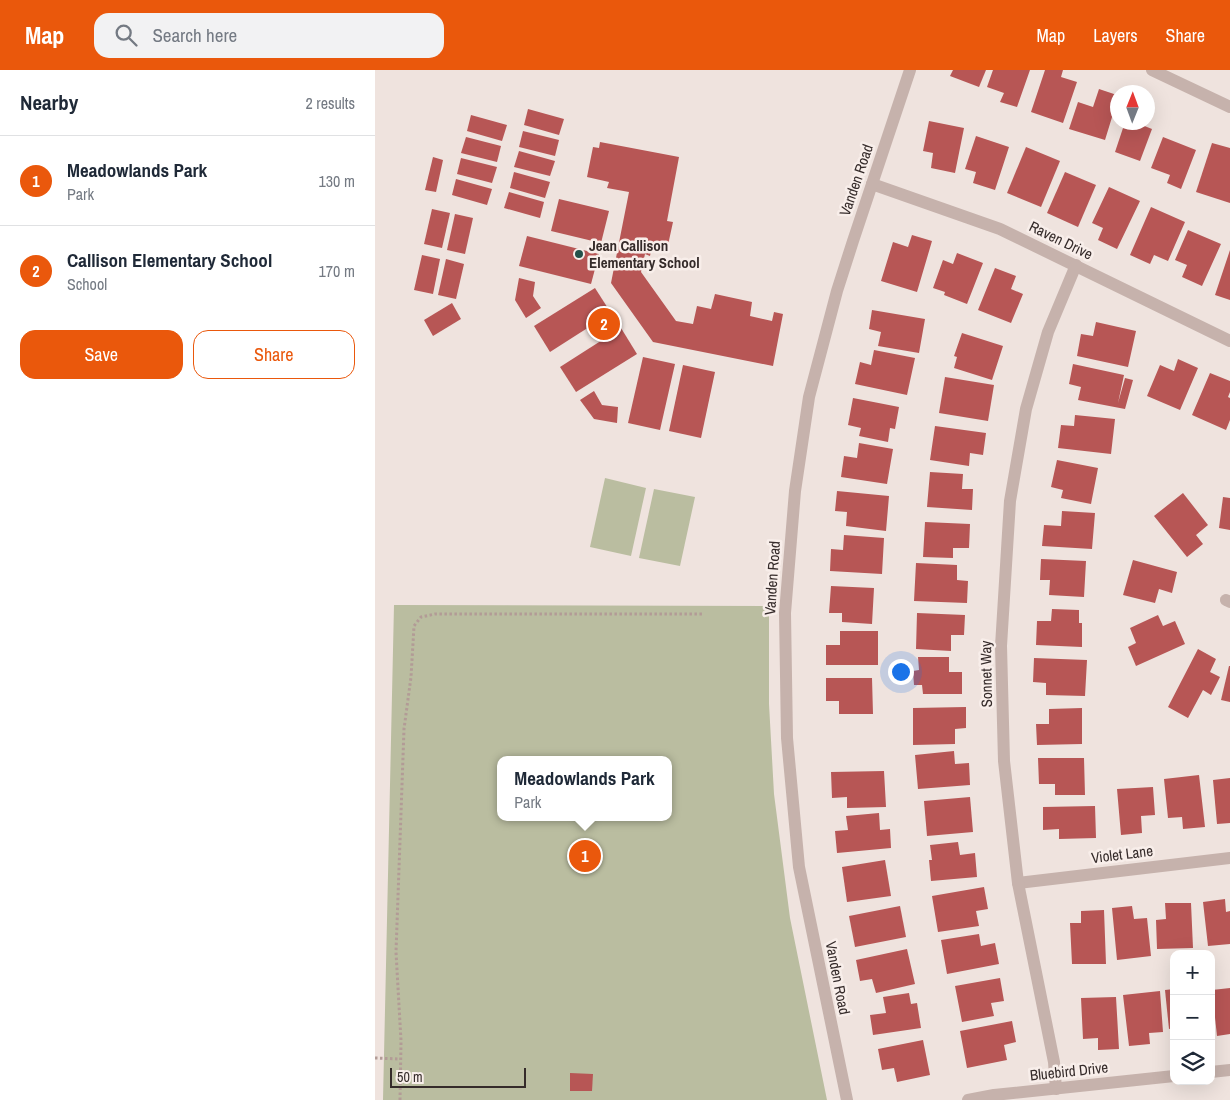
<!DOCTYPE html>
<meta charset="utf-8">
<style>
:root{--surface:#fff;--page:#f2f2f3;--text:#1f2937;--muted:#747a83;--line:#e0e1e3;--accent:#ea580c}
body{margin:0;font-family:"Archivo Narrow",sans-serif;background:var(--page);color:var(--text)}
.controls{position:absolute;right:15px;bottom:15px;display:grid;overflow:hidden;border-radius:10px;box-shadow:0 5px 20px #0002}
.controls button{width:45px;height:45px;display:grid;place-items:center;padding:0;border:0;border-bottom:1px solid var(--line);background:var(--surface);color:var(--text);font:25px sans-serif}
.compass{position:absolute;left:735px;top:15px;width:45px;height:45px;border-radius:50%;background:var(--surface);box-shadow:0 5px 20px #0002;rotate:1deg}
.scale{position:absolute;left:15px;bottom:12px;width:136px;box-sizing:border-box;padding-left:5px;border:2px solid #352b2a;border-top:0;font-size:14px;line-height:18px;white-space:nowrap;color:#352b2a;-webkit-text-stroke:4px #f8eeea;paint-order:stroke}
.you{position:absolute;left:525px;top:601px;width:18px;height:18px;margin:-12px;border:4px solid #fff;border-radius:50%;background:#1a73e8;box-shadow:0 0 0 8px #1a73e833}
.badge{display:grid;place-items:center;width:32px;height:32px;border-radius:50%;background:var(--accent);color:#fff;font-size:16px;font-weight:700}
.pin{position:absolute;translate:-50% -50%;border:2px solid #fff;box-shadow:0 1px 5px #0006}
.popup{position:absolute;left:122px;top:686px;width:175px;height:65px;box-sizing:border-box;display:grid;place-content:center;border-radius:10px;background:var(--surface);filter:drop-shadow(0 1px 4px #0005);font-size:16px;white-space:nowrap;color:var(--muted)}
.popup b{font-size:19px;color:var(--text)}
.popup::after{content:'';position:absolute;left:50%;top:100%;margin-left:-10px;border:10px solid transparent;border-top-color:var(--surface)}
.list{margin:0;padding:0;list-style:none}
h2{display:flex;justify-content:space-between;align-items:center;height:65px;margin:0;padding:0 20px;font-size:21px}
h2 small{font-size:16px;font-weight:400;color:var(--muted)}
.list li{display:grid;grid-template-columns:32px 1fr auto;gap:15px;align-items:center;box-sizing:border-box;height:90px;padding:0 20px;border-top:1px solid var(--line)}
.list b{display:block;font-size:19px;white-space:nowrap}
.list p{margin:0;font-size:16px;white-space:nowrap;color:var(--muted)}
.list em{font-size:16px;font-style:normal;color:var(--muted)}
.actions{display:flex;gap:10px;padding:15px 20px}
.actions a{flex:1;padding:11px 0;border:1px solid var(--accent);border-radius:15px;text-align:center;font-size:18px;color:var(--accent)}
.actions .main{background:var(--accent);color:#fff}
.icon{flex:none;width:28px;height:28px;fill:none;stroke:currentColor;stroke-width:2;stroke-linecap:round;stroke-linejoin:round}
.map{position:relative;flex:none;width:855px;height:1030px;overflow:hidden}
header{display:flex;align-items:center;gap:30px;box-sizing:border-box;height:70px;padding:0 25px;background:var(--accent);color:#fff}
header strong{font-size:24px}
nav{display:flex;gap:28px;margin-inline-start:auto;font-size:18px}
.search{width:350px;height:45px;background:var(--page);display:flex;align-items:center;gap:12px;box-sizing:border-box;padding:0 18px;border-radius:15px;color:var(--muted);font-size:19px}
main{display:flex}
aside{flex:1;background:var(--surface)}
.map>svg:first-child{display:block}
.green{fill:#babda0;fill-rule:evenodd}
.building{fill:#b75655}
.lines{fill:none;stroke-linecap:round;stroke-linejoin:round}
.path{stroke:#b29b96;stroke-width:3;stroke-dasharray:2.5 2.5;stroke-linecap:butt}
.minor{stroke:#c6b2ac;stroke-width:12}
.poi-dot{fill:#24514a;stroke:#f8eeea;stroke-width:2}
.labels{text-anchor:middle;dominant-baseline:central;stroke-width:5;stroke-linejoin:round;paint-order:stroke}
.street-label{font-size:15px;fill:#352b2a;stroke:#f8eeea}
.poi-label{font-size:15px;font-weight:bold;fill:#352b2a;stroke:#f8eeea;text-anchor:start}
</style>
<header>
<strong>Map</strong>
<div class="search"><svg class="icon" aria-label="search" viewBox="0 0 24 24"><circle cx="10" cy="10" r="6"/><path d="M15 15l6 6"/></svg>Search here</div>
<nav><a>Map</a><a>Layers</a><a>Share</a></nav>
</header>
<main>
<aside>
<h2>Nearby<small>2 results</small></h2>
<ul class="list">
<li><span class="badge">1</span><div><b>Meadowlands Park</b><p>Park</p></div><em>130 m</em></li>
<li><span class="badge">2</span><div><b>Callison Elementary School</b><p>School</p></div><em>170 m</em></li>
</ul>
<div class="actions"><a class="main">Save</a><a>Share</a></div>
</aside>
<div class="map">
<svg width="855" height="1030" viewBox="0 0 855 1030">
<rect width="100%" height="100%" fill="#efe3de"/>
<g class="green">
<path d="M230 408 271 418 256 486 215 477Z"/>
<path d="M279 419 320 427 305 496 264 488Z"/>
<path d="M19 535 394 536V634L399 724 415 848 452 1030H8ZM126 690H294V747H126Z"/>
</g>
<g class="building">
<path d="M578 0H611L604 17 575 6Z"/>
<path d="M618 0H655L642 37 625 32 629 23 612 17Z"/>
<path d="M670 0H688L686 7 702 12 688 53 656 42Z"/>
<path d="M724 19 742 25V31L730 70 694 59 703 32 718 37Z"/>
<path d="M153 39 189 49 184 65 149 55Z"/>
<path d="M96 45 132 55 127 71 92 61Z"/>
<path d="M554 51 589 58 580 103 556 98 558 83 548 81Z"/>
<path d="M750 52H768L767 55 777 59 765 91 740 82Z"/>
<path d="M148 61 184 70 180 86 144 77Z"/>
<path d="M601 66 634 77 620 120 598 113 601 102 590 99Z"/>
<path d="M91 67 126 76 122 92 86 83Z"/>
<path d="M788 67 821 80 806 119 792 113 795 105 776 98Z"/>
<path d="M225 72 304 87 292 151 298 152 293 175 278 172 275 186 270 184 266 202 301 251 318 254 322 236 336 239 340 224 377 232 375 246 397 251 399 242 408 244 398 296 278 272 236 213 254 122 232 118 234 112 212 107 218 77 224 78Z"/>
<path d="M837 73 855 78V133L821 122Z"/>
<path d="M651 77 685 91 666 137 632 123Z"/>
<path d="M144 81 180 91 175 106 139 97Z"/>
<path d="M58 87 68 90 61 122 50 120Z"/>
<path d="M86 88 122 97 117 113 82 104Z"/>
<path d="M139 102 175 112 170 128 135 118Z"/>
<path d="M690 102 721 115 703 157 672 143Z"/>
<path d="M81 109 117 119 112 135 77 125Z"/>
<path d="M734 117 765 131 742 179 723 170 728 158 717 153Z"/>
<path d="M134 122 169 132 165 148 129 138Z"/>
<path d="M184 129 234 141 226 173 176 161Z"/>
<path d="M776 137 810 152 793 191 779 185 775 194 755 185Z"/>
<path d="M57 139 75 143 67 178 49 174Z"/>
<path d="M80 144 98 148 90 184 72 180Z"/>
<path d="M813 160 846 174 827 216 807 207 812 195 800 190Z"/>
<path d="M537 165 557 171 542 222 506 211 518 172 533 177Z"/>
<path d="M152 166 224 184 216 214 144 196Z"/>
<path d="M855 180V230L840 225Z"/>
<path d="M582 183 608 193 592 234 569 225 570 222 558 218 568 190 578 194Z"/>
<path d="M47 185 65 189 58 224 39 220Z"/>
<path d="M71 189 89 194 81 229 63 225Z"/>
<path d="M620 198 641 206 636 219 648 224 636 253 603 240Z"/>
<path d="M144 208 160 212 158 226 166 238 151 248 140 230Z"/>
<path d="M220 218 236 243 175 282 159 256Z"/>
<path d="M77 233 86 249 58 266 49 250Z"/>
<path d="M497 240 550 249 544 283 503 276 506 262 494 259Z"/>
<path d="M721 252 761 261 753 297 702 286 706 264 718 266Z"/>
<path d="M246 258 262 284 201 322 185 297Z"/>
<path d="M587 263 628 276 617 310 579 298 582 287 579 286Z"/>
<path d="M499 280 540 288 532 325 480 314 485 292 496 295Z"/>
<path d="M268 287 300 294 285 360 253 353Z"/>
<path d="M803 289 823 298 805 340 772 326 785 295 799 301Z"/>
<path d="M698 294 749 305 743 333 750 308 758 310 750 339 703 330 706 317 694 314Z"/>
<path d="M308 295 340 302 326 368 294 361Z"/>
<path d="M835 303 855 311V322L853 327 855 328V350L851 360 817 345Z"/>
<path d="M570 307 619 315 613 351 564 343Z"/>
<path d="M219 321 227 335 243 337 242 353 219 349 205 330Z"/>
<path d="M478 328 524 337 520 359 515 358 513 372 484 366 486 358 473 355Z"/>
<path d="M700 345 740 349 736 384 683 378 686 355 699 356Z"/>
<path d="M560 356 611 363 608 385 595 383 594 396 555 390Z"/>
<path d="M484 373 518 379 512 414 466 407 469 386 482 388Z"/>
<path d="M682 390 723 398 716 434 686 428 688 420 676 417Z"/>
<path d="M555 402 588 404 587 419H598L597 440 552 437Z"/>
<path d="M462 421 514 426 511 461 471 456 472 442 460 441Z"/>
<path d="M808 423 833 455 821 465 828 474 812 487 779 446Z"/>
<path d="M848 427 855 428V460L844 458Z"/>
<path d="M687 441 720 443 717 479 667 476 669 455 686 456Z"/>
<path d="M550 452 595 454 594 478H578V488L548 487Z"/>
<path d="M469 465 509 468 507 504 455 501 456 479 468 480Z"/>
<path d="M666 489 711 491 709 527 674 525 675 510H665Z"/>
<path d="M758 490 802 502 797 523 784 519 780 533 748 525Z"/>
<path d="M541 493 582 495V510L593 511 592 533 539 531Z"/>
<path d="M456 516 499 518 497 554 467 552V543H454Z"/>
<path d="M677 539 704 540V553H707V577L661 575 662 551H676Z"/>
<path d="M542 543 590 545 589 565H576V581L541 579Z"/>
<path d="M783 545 788 556 800 551 810 574 761 596 753 577 761 573 755 558Z"/>
<path d="M465 561H503V595H451V575H465Z"/>
<path d="M823 579 841 589 835 602 845 607 836 625 828 620 813 648 793 637Z"/>
<path d="M543 587H574V602H587V624H548L547 615H539L538 601 544 600Z"/>
<path d="M659 588 712 590 710 626 671 625V613L658 612Z"/>
<path d="M854 596H855V632L846 630Z"/>
<path d="M451 608H497L498 644H464V631H451Z"/>
<path d="M591 637V658L580 659V674L538 675V638Z"/>
<path d="M707 638V674L662 675 661 654H674V639Z"/>
<path d="M579 681 580 694 594 693 595 715 543 719 540 685Z"/>
<path d="M663 688H709L710 725H680V714H664Z"/>
<path d="M509 701 511 737 472 738V727L457 728 456 702Z"/>
<path d="M824 705 830 757 808 759 807 747 793 748 789 709Z"/>
<path d="M855 708V753L842 754 838 710Z"/>
<path d="M778 717 780 745 766 746 767 763 746 765 742 719Z"/>
<path d="M595 727 598 762 552 766 549 731Z"/>
<path d="M720 736 721 768 684 769V759L668 760V737Z"/>
<path d="M504 743 505 760 515 759 516 778 462 783 460 761 473 760 471 746Z"/>
<path d="M583 772 585 785 600 783 602 807 556 811 554 790H557L555 775Z"/>
<path d="M510 790 516 826 472 832 467 797Z"/>
<path d="M609 817 613 839 601 841 604 856 563 862 557 826Z"/>
<path d="M850 829 851 842 855 841V874L833 876 828 832Z"/>
<path d="M790 833H816L818 878 782 879 781 850 791 849Z"/>
<path d="M525 836 531 867 480 877 474 846Z"/>
<path d="M757 836 759 849 772 848 776 886 742 890 737 838Z"/>
<path d="M729 840 731 894H697L695 853H706V841Z"/>
<path d="M604 864 606 876 620 873 624 894 572 904 566 870Z"/>
<path d="M532 879 540 914 501 923 497 909 485 911 481 890Z"/>
<path d="M625 908 629 931 616 933 619 946 587 952 580 916Z"/>
<path d="M855 918V964L842 966 837 920Z"/>
<path d="M799 919V958L794 959 790 920Z"/>
<path d="M785 921 788 962 774 963 775 974 754 976 748 925Z"/>
<path d="M534 923 536 934 542 933 546 958 498 965 495 945 511 943 508 927Z"/>
<path d="M741 927 744 979 723 980V968L708 969 706 928Z"/>
<path d="M637 951 641 972 629 975 632 990 592 998 585 961Z"/>
<path d="M548 970 555 1005 522 1012 519 998 507 1000 503 979Z"/>
<path d="M195 1003 218 1004 217 1021H195Z"/>
</g>
<g class="lines">
<g class="path">
<path d="M0 988 25 989"/>
<path d="M25 1030 26 971 21 882 29 659 36 607 39 556 46 547 60 544H328"/>
</g>
<g class="minor">
<path d="M777 0 855 37"/>
<path d="M497 114 625 159 855 271"/>
<path d="M851 530 855 532"/>
<path d="M643 813 855 788"/>
<path d="M836 1002 855 1000"/>
<path d="M681 1019 679 992 643 813 629 691 626 576 635 431 651 339 673 262 701 195"/>
<path d="M472 1030 424 797 412 668 410 543 420 421 434 327 462 221 478 171 535 0"/>
<path d="M593 1030 619 1025 799 1006"/>
</g>
</g>
<circle class="poi-dot" cx="204" cy="184" r="5"/>
<g class="labels">
<g class="street-label">
<text transform="translate(481 110) rotate(-71)">Vanden Road</text>
<text transform="translate(686 170) rotate(26)">Raven Drive</text>
<text transform="translate(397 508) rotate(-86)">Vanden Road</text>
<text transform="translate(611 604) rotate(-91)">Sonnet Way</text>
<text transform="translate(747 784) rotate(-7)">Violet Lane</text>
<text transform="translate(463 908) rotate(79)">Vanden Road</text>
<text transform="translate(694 1001) rotate(-6)">Bluebird Drive</text>
</g>
<g class="poi-label">
<text x="214" y="175">Jean Callison<tspan x="214" dy="17">Elementary School</tspan></text>
</g>
</g>
</svg>
<div class="controls">
<button>+</button>
<button>−</button>
<button><svg class="icon" aria-label="layers" viewBox="0 0 24 24"><path d="M12 4l9 5-9 5-9-5zM3 14l9 5 9-5"/></svg></button>
</div>
<svg class="compass" viewBox="-18 -18 36 36"><path d="M0-13l5 13h-10z" fill="#e53935"/><path d="M0 13l5-13h-10z" fill="#747a83"/></svg>
<div class="scale">50 m</div>
<div class="you"></div>
<div class="pin badge" style="left:210px;top:786px">1</div>
<div class="popup"><b>Meadowlands Park</b>Park</div>
<div class="pin badge" style="left:229px;top:254px">2</div>
</div>
</main>
